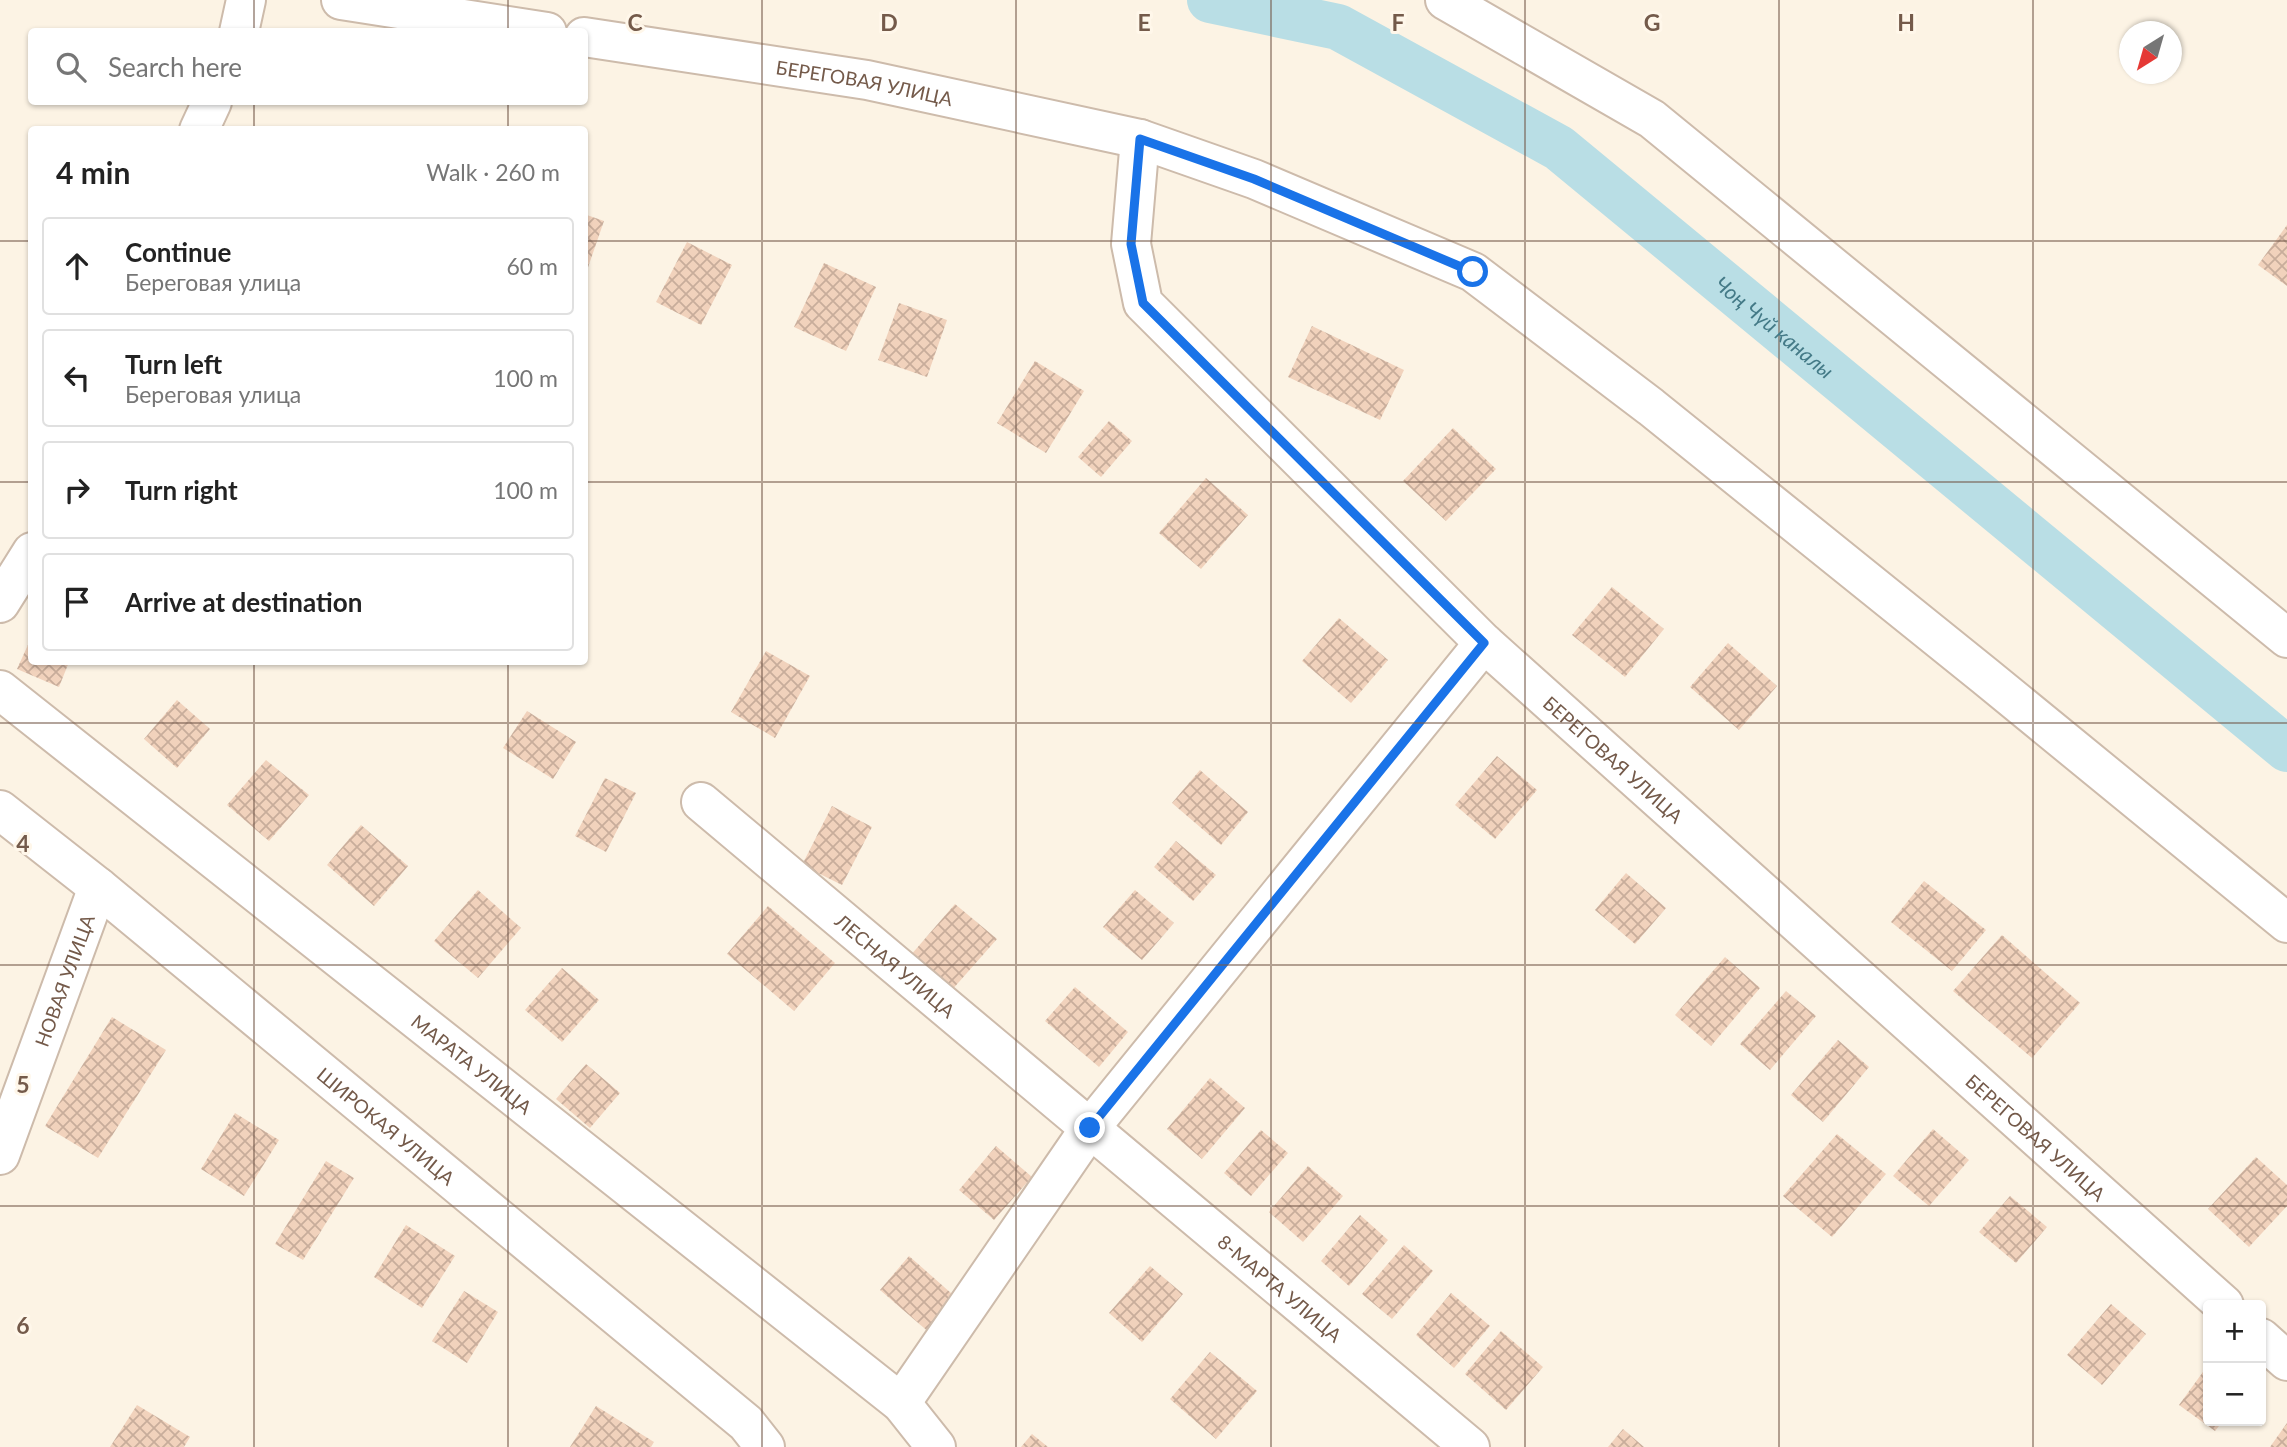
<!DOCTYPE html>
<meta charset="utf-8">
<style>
:root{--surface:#fff;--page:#f6f6f6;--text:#222;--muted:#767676;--line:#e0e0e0}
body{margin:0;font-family:Lato,sans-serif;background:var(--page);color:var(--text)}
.controls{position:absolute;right:21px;bottom:21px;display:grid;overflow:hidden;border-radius:7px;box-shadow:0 2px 5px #0004}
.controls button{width:63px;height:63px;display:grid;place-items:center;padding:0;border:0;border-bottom:2px solid var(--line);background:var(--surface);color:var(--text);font:35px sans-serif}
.compass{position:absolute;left:2119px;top:21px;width:63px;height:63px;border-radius:50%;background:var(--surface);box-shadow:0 2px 5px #0004;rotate:217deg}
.stop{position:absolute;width:21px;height:21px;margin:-16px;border:5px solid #1a73e8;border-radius:50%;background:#fff}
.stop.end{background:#1a73e8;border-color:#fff;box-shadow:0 2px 7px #0008}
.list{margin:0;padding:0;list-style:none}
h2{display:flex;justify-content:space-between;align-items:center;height:91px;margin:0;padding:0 28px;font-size:30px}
h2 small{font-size:23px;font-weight:400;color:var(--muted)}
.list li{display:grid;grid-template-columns:46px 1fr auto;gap:21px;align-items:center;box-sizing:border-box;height:98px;margin:0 14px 14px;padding:0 14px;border:2px solid var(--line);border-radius:7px}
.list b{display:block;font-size:26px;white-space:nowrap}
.list p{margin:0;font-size:23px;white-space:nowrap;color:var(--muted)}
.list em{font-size:23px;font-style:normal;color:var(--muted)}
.icon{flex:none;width:38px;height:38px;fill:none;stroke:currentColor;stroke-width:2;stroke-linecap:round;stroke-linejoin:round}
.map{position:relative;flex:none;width:2287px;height:1447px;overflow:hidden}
.search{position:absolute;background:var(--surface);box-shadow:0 2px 5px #0004;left:28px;top:28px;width:560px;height:77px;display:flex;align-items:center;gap:18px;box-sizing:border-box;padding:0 24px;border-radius:7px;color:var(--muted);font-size:26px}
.panel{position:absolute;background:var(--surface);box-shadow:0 2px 5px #0004;left:28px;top:126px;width:560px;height:539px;border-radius:7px}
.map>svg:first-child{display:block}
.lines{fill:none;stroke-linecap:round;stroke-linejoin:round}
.canal{stroke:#b9dee5;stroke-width:46}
.building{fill:url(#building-cross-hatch)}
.street-casing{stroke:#cdbbab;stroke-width:42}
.street{stroke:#fff;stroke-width:38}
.route{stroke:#1a73e8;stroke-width:9}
.grid{fill:none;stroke:#745a4a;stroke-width:2;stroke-opacity:0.55}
.labels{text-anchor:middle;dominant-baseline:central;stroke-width:6;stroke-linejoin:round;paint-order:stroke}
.street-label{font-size:19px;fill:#745a4a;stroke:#fff7ea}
.water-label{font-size:21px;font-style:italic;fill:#447a87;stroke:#fff7ea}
.grid-label{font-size:23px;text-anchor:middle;font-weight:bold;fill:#745a4a;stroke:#fff7ea;stroke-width:6;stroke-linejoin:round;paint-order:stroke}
</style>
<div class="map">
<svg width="2287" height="1447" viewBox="0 0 2287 1447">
<defs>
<pattern id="building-cross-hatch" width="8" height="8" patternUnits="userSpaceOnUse" patternTransform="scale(1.75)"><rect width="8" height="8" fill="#f1d2bc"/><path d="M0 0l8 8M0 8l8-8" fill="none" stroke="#c8ad9b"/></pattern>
</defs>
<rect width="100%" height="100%" fill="#fcf3e4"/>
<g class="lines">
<path class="canal" id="s1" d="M1210 0 1338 27 1559 148 2287 749"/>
</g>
<g class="building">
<path d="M584 214 604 221 585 276H584Z"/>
<path d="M2287 225V286L2258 265Z"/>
<path d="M687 242 732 265 701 325 656 302Z"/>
<path d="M824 263 876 287 846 351 794 327Z"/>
<path d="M899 303 947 320 927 377 878 360Z"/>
<path d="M1312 326 1404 370 1380 420 1288 377Z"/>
<path d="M1035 361 1084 391 1046 453 997 423Z"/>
<path d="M1109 421 1132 441 1101 477 1078 457Z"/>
<path d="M1453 428 1496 469 1446 521 1403 481Z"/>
<path d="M1206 478 1248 515 1201 569 1159 533Z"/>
<path d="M1612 587 1664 629 1625 677 1572 635Z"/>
<path d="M1339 618 1388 660 1351 703 1302 661Z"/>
<path d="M32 636V662H69L59 687 17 669Z"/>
<path d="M1728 643 1777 686 1739 730 1690 687Z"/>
<path d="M766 651 810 676 775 738 731 712Z"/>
<path d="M177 700 210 729 177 768 144 739Z"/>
<path d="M527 711 576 742 553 779 503 748Z"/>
<path d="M1497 756 1537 790 1495 839 1455 805Z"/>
<path d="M266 760 309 795 269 841 227 805Z"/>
<path d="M1200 770 1248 812 1221 845 1172 803Z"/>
<path d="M605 778 636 793 606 852 575 836Z"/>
<path d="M832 806 872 827 842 885 802 865Z"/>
<path d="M361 825 408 866 374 906 327 865Z"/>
<path d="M1176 841 1216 875 1193 901 1154 867Z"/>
<path d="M1626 873 1666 908 1635 944 1595 910Z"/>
<path d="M1924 881 1986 930 1952 971 1891 922Z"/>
<path d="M478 890 521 928 478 978 434 941Z"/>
<path d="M1135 890 1174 923 1142 960 1103 927Z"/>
<path d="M955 904 997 939 951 991 910 956Z"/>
<path d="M768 906 835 963 794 1011 727 954Z"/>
<path d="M2002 935 2080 1003 2032 1058 1953 991Z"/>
<path d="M1725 957 1760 988 1711 1046 1675 1015Z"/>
<path d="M562 968 599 1000 562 1042 525 1010Z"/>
<path d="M1075 987 1128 1032 1099 1067 1045 1021Z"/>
<path d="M1786 991 1816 1016 1770 1070 1740 1044Z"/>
<path d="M112 1017 166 1050 98 1158 45 1126Z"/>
<path d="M1838 1040 1869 1067 1823 1122 1791 1095Z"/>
<path d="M586 1064 620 1093 590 1128 556 1099Z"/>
<path d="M1210 1078 1245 1108 1202 1159 1167 1129Z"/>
<path d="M235 1113 279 1140 244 1196 201 1169Z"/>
<path d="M1933 1129 1969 1160 1929 1206 1893 1176Z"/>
<path d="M1261 1130 1288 1153 1251 1196 1224 1173Z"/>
<path d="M1837 1134 1886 1174 1832 1237 1783 1196Z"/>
<path d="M996 1146 1032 1177 994 1220 959 1190Z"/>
<path d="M2256 1157 2287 1185V1206L2249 1247 2208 1209Z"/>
<path d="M326 1161 354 1178 303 1260 275 1244Z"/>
<path d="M1308 1166 1343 1196 1303 1242 1269 1212Z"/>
<path d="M2010 1196 2047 1227 2016 1263 1979 1232Z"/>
<path d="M1360 1215 1388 1240 1349 1286 1321 1261Z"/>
<path d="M406 1225 455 1256 422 1308 374 1277Z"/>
<path d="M1404 1245 1433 1271 1392 1319 1362 1294Z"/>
<path d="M909 1256 960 1301 931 1334 880 1290Z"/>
<path d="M1150 1266 1183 1294 1142 1342 1109 1313Z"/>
<path d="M464 1291 498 1312 467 1363 432 1341Z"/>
<path d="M1451 1293 1490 1326 1454 1368 1416 1335Z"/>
<path d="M2111 1304 2146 1334 2102 1385 2067 1355Z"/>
<path d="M1501 1331 1543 1367 1506 1410 1465 1374Z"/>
<path d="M1210 1352 1257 1391 1216 1439 1170 1399Z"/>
<path d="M2208 1365V1421H2223L2215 1431 2179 1405Z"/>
<path d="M137 1405 190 1437 184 1447H110Z"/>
<path d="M596 1406 654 1442 651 1447H570Z"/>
<path d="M2287 1423V1447H2270Z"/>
<path d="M1623 1429 1644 1447H1608Z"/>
<path d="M1032 1434 1048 1447H1021Z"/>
</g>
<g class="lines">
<g class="street-casing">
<g id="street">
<path d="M341 0 547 32"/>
<path d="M1445 0 1652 119 2287 638"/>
<path d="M239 32 246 0"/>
<path id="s2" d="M584 37 867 80 1140 139 1254 179 1473 272 1651 407 1985 676 2287 923"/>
<path d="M199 130 212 102"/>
<path id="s3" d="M1140 139 1131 244 1143 303 1484 643 2224 1305"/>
<path d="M0 603 32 552"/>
<path id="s4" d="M0 690 901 1403 936 1447"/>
<path id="s5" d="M701 802 1470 1447"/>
<path id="s6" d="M0 810 98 887 746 1423 765 1447"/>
<path id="s7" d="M0 1155 98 887"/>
<path d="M2261 1338 2287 1361"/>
<path d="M901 1403 1090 1128 1484 643"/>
</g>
</g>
<use href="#street" class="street"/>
</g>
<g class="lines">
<path class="route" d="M1090 1128 1484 643 1143 303 1131 244 1140 139 1254 179 1473 272"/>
</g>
<path class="grid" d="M254 0V32M508 0V32M762 0V1447M1016 0V1447M1271 0V1447M1525 0V1447M1779 0V1447M2033 0V1447M254 102V130M508 102V130M0 241H32M584 241H2287M0 482H32M584 482H2287M254 662V1447M508 662V1447M0 723H2287M0 965H2287M0 1206H2287"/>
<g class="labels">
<g class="street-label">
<text stroke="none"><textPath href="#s2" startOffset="284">БЕРЕГОВАЯ УЛИЦА</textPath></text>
<text stroke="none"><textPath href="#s3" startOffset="821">БЕРЕГОВАЯ УЛИЦА</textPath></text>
<text stroke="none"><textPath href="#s5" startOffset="254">ЛЕСНАЯ УЛИЦА</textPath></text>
<text stroke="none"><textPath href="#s7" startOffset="186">НОВАЯ УЛИЦА</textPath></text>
<text stroke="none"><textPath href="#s4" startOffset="602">МАРАТА УЛИЦА</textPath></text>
<text stroke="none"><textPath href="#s6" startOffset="499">ШИРОКАЯ УЛИЦА</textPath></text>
<text stroke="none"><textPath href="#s3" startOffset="1388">БЕРЕГОВАЯ УЛИЦА</textPath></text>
<text stroke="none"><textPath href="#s5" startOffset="756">8-МАРТА УЛИЦА</textPath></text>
</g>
<g class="water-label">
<text stroke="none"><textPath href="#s1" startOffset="663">Чоң Чүй каналы</textPath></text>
</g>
</g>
<g class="grid-label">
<text x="635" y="31">C</text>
<text x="889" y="31">D</text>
<text x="1144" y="31">E</text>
<text x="1398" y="31">F</text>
<text x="1652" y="31">G</text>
<text x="1906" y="31">H</text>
<text x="23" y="852">4</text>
<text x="23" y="1093">5</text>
<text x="23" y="1334">6</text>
</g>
</svg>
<div class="controls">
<button>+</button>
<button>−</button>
</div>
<svg class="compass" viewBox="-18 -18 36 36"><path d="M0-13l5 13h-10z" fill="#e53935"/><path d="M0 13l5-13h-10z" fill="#767676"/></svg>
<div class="stop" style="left:1473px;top:272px"></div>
<div class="stop end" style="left:1090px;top:1128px"></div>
<div class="search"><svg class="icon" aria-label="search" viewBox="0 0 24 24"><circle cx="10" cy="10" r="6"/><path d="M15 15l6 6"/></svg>Search here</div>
<section class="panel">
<h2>4 min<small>Walk · 260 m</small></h2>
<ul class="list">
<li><svg class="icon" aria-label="ahead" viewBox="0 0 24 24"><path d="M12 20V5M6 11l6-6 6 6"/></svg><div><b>Continue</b><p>Береговая улица</p></div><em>60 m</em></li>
<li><svg class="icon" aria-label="left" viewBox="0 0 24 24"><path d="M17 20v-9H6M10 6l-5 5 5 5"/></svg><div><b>Turn left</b><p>Береговая улица</p></div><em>100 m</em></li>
<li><svg class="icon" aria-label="right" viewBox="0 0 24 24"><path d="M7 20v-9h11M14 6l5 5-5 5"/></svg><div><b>Turn right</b></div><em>100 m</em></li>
<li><svg class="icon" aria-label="arrive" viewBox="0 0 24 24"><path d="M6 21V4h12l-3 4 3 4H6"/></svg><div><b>Arrive at destination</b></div></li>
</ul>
</section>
</div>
